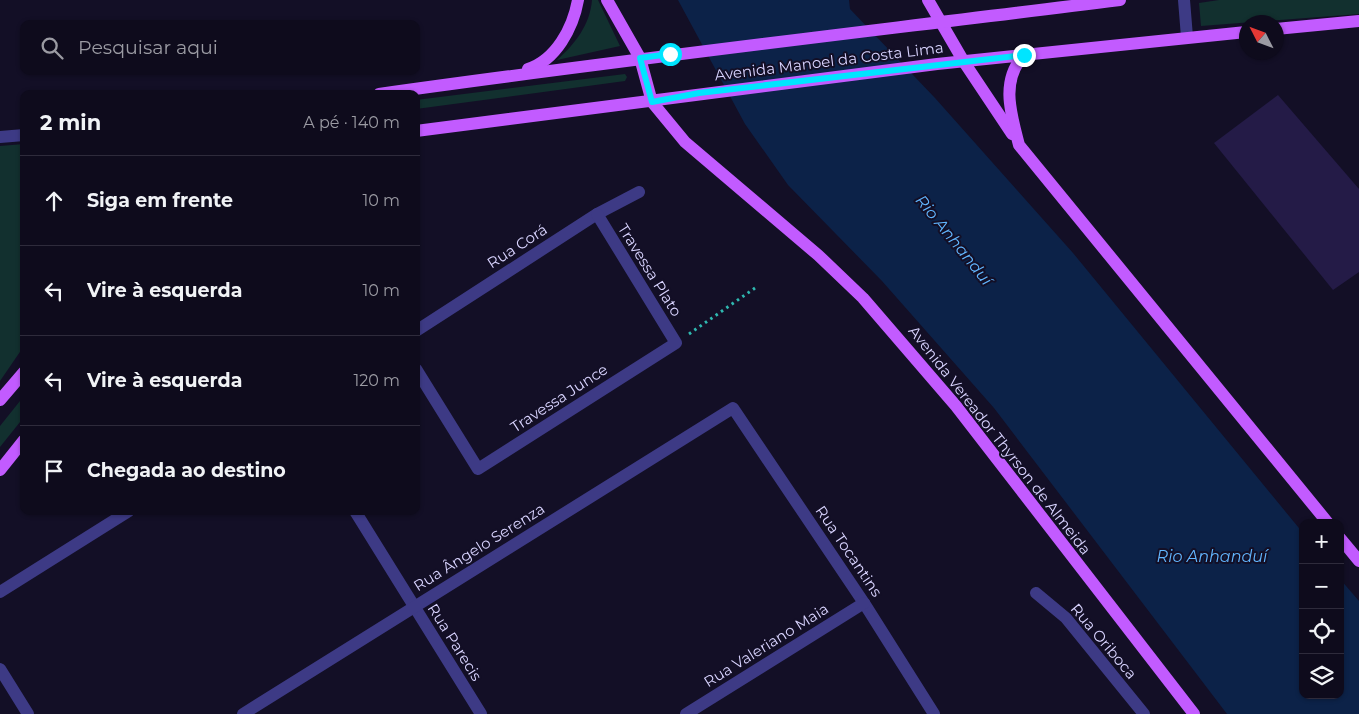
<!DOCTYPE html>
<html lang="pt">
<meta charset="utf-8">
<style>
:root{--surface:#0e0b1c;--page:#171425;--text:#f1f3f6;--muted:#9b9ba3;--line:#2e2b3b}
body{margin:0;font-family:Montserrat,sans-serif;background:var(--page);color:var(--text)}
.controls{position:absolute;right:15px;bottom:15px;display:grid;overflow:hidden;border-radius:10px;box-shadow:0 1px 4px #0004}
.controls button{width:45px;height:45px;display:grid;place-items:center;padding:0;border:0;border-bottom:1px solid var(--line);background:var(--surface);color:var(--text);font:25px sans-serif}
.compass{position:absolute;left:1239px;top:15px;width:45px;height:45px;border-radius:50%;background:var(--surface);box-shadow:0 1px 4px #0004;rotate:312deg}
.stop{position:absolute;width:15px;height:15px;margin:-11px;border:4px solid #00e5ff;border-radius:50%;background:#fff}
.stop.end{background:#00e5ff;border-color:#fff;box-shadow:0 1px 5px #0008}
.list{margin:0;padding:0;list-style:none}
h2{display:flex;justify-content:space-between;align-items:center;height:65px;margin:0;padding:0 20px;font-size:21px}
h2 small{font-size:16px;font-weight:400;color:var(--muted)}
.list li{display:grid;grid-template-columns:32px 1fr auto;gap:15px;align-items:center;box-sizing:border-box;height:90px;padding:0 20px;border-top:1px solid var(--line)}
.list b{display:block;font-size:19px;white-space:nowrap}
.list em{font-size:16px;font-style:normal;color:var(--muted)}
.icon{flex:none;width:28px;height:28px;fill:none;stroke:currentColor;stroke-width:2;stroke-linecap:round;stroke-linejoin:round}
.map{position:relative;flex:none;width:1359px;height:714px;overflow:hidden}
.search{position:absolute;background:var(--surface);box-shadow:0 1px 4px #0004;left:20px;top:20px;width:400px;height:55px;display:flex;align-items:center;gap:12px;box-sizing:border-box;padding:0 18px;border-radius:10px;color:var(--muted);font-size:19px}
.panel{position:absolute;background:var(--surface);box-shadow:0 1px 4px #0004;left:20px;top:90px;width:400px;height:425px;border-radius:10px}
.map>svg:first-child{display:block}
.green{fill:#12302f}
.water{fill:#0c2248}
.building{fill:#241b47}
.lines{fill:none;stroke-linecap:round;stroke-linejoin:round}
.path{stroke:#2fb8b0;stroke-width:3;stroke-dasharray:2.5 4;stroke-linecap:butt}
.minor{stroke:#3d3a85;stroke-width:12}
.primary{stroke:#c25bff;stroke-width:12}
.route{stroke:#00e5ff;stroke-width:6}
.labels{text-anchor:middle;dominant-baseline:central;stroke-width:4;stroke-linejoin:round;paint-order:stroke}
.street-label{font-size:15px;fill:#d9d4ff;stroke:#130f26}
.water-label{font-size:16px;font-style:italic;fill:#62b6ff;stroke:#130f26}
</style>
<div class="map">
<svg width="1359" height="714" viewBox="0 0 1359 714">
<rect width="100%" height="100%" fill="#130f26"/>
<g class="green">
<path d="M592 0H598L620 46 557 60C575 44 590 25 592 0Z"/>
<path d="M1219 0H1359V14L1201 26 1199 3Z"/>
<path d="M625 74 627 77 625 81 416 109V100Z"/>
<path d="M24 144V346L0 381V146Z"/>
<path d="M24 396V417L0 447V426Z"/>
</g>
<path class="water" d="M678 0H849L850 9 935 98 1073 253 1303 533V695H1340V579L1359 601V714H1227L994 408 882 281 788 185 745 124Z"/>
<path class="building" d="M1278 95 1359 189V272L1333 290 1214 143Z"/>
<g class="lines">
<path class="path" d="M689 334 755 288"/>
<g class="minor">
<path d="M1184 0 1187 37"/>
<path d="M0 137 24 135"/>
<path d="M416 331 597 214 639 192"/>
<path d="M416 369 478 469 676 343 597 214"/>
<path d="M355 511 481 714"/>
<path d="M0 592 129 511"/>
<path d="M1036 593 1066 618 1144 714"/>
<path d="M0 669 28 714"/>
<path d="M243 714 733 408 864 603 934 714"/>
<path d="M686 714 864 603"/>
</g>
<g class="primary">
<path d="M607 0 640 58 652 102 685 142 818 255 863 298 956 406 1194 714"/>
<path d="M928 0 964 62 1012 134"/>
<path d="M1276 29 1359 21"/>
<path d="M1024 55C1000 81 1011 114 1019 145L1328 523"/>
<path d="M528 69C556 60 573 28 578 0"/>
<path d="M379 94C626 59 873 31 1120 0"/>
<path d="M416 131 937 64 1246 32"/>
<path d="M0 400 24 372"/>
<path d="M0 470 24 440"/>
<path d="M1340 538 1359 561"/>
</g>
</g>
<g class="lines">
<path class="route" d="M670 54 640 58 652 102 699 93 1024 55"/>
</g>
<g class="labels">
<g class="street-label">
<text transform="translate(829 61) rotate(-7)">Avenida Manoel da Costa Lima</text>
<text transform="translate(517 246) rotate(-33)">Rua Corá</text>
<text transform="translate(650 270) rotate(58)">Travessa Plato</text>
<text transform="translate(559 398) rotate(-33)">Travessa Junce</text>
<text transform="translate(1000 440) rotate(52)">Avenida Vereador Thyrson de Almeida</text>
<text transform="translate(479 547) rotate(-32)">Rua Ângelo Serenza</text>
<text transform="translate(849 551) rotate(56)">Rua Tocantins</text>
<text transform="translate(1104 641) rotate(50)">Rua Oriboca</text>
<text transform="translate(455 642) rotate(58)">Rua Parecis</text>
<text transform="translate(766 645) rotate(-32)">Rua Valeriano Maia</text>
</g>
<g class="water-label">
<text transform="translate(954 240) rotate(51)">Rio Anhanduí</text>
<text x="1212" y="556">Rio Anhanduí</text>
</g>
</g>
</svg>
<div class="controls">
<button>+</button>
<button>−</button>
<button><svg class="icon" aria-label="locate" viewBox="0 0 24 24"><circle cx="12" cy="12" r="6"/><path d="M12 2v4M12 18v4M2 12h4M18 12h4"/></svg></button>
<button><svg class="icon" aria-label="layers" viewBox="0 0 24 24"><path d="M12 4l9 5-9 5-9-5zM3 14l9 5 9-5"/></svg></button>
</div>
<svg class="compass" viewBox="-18 -18 36 36"><path d="M0-13l5 13h-10z" fill="#e53935"/><path d="M0 13l5-13h-10z" fill="#9b9ba3"/></svg>
<div class="stop" style="left:670px;top:54px"></div>
<div class="stop end" style="left:1024px;top:55px"></div>
<div class="search"><svg class="icon" aria-label="search" viewBox="0 0 24 24"><circle cx="10" cy="10" r="6"/><path d="M15 15l6 6"/></svg>Pesquisar aqui</div>
<section class="panel">
<h2>2 min<small>A pé · 140 m</small></h2>
<ul class="list">
<li><svg class="icon" aria-label="ahead" viewBox="0 0 24 24"><path d="M12 20V5M6 11l6-6 6 6"/></svg><div><b>Siga em frente</b></div><em>10 m</em></li>
<li><svg class="icon" aria-label="left" viewBox="0 0 24 24"><path d="M17 20v-9H6M10 6l-5 5 5 5"/></svg><div><b>Vire à esquerda</b></div><em>10 m</em></li>
<li><svg class="icon" aria-label="left" viewBox="0 0 24 24"><path d="M17 20v-9H6M10 6l-5 5 5 5"/></svg><div><b>Vire à esquerda</b></div><em>120 m</em></li>
<li><svg class="icon" aria-label="arrive" viewBox="0 0 24 24"><path d="M6 21V4h12l-3 4 3 4H6"/></svg><div><b>Chegada ao destino</b></div></li>
</ul>
</section>
</div>
